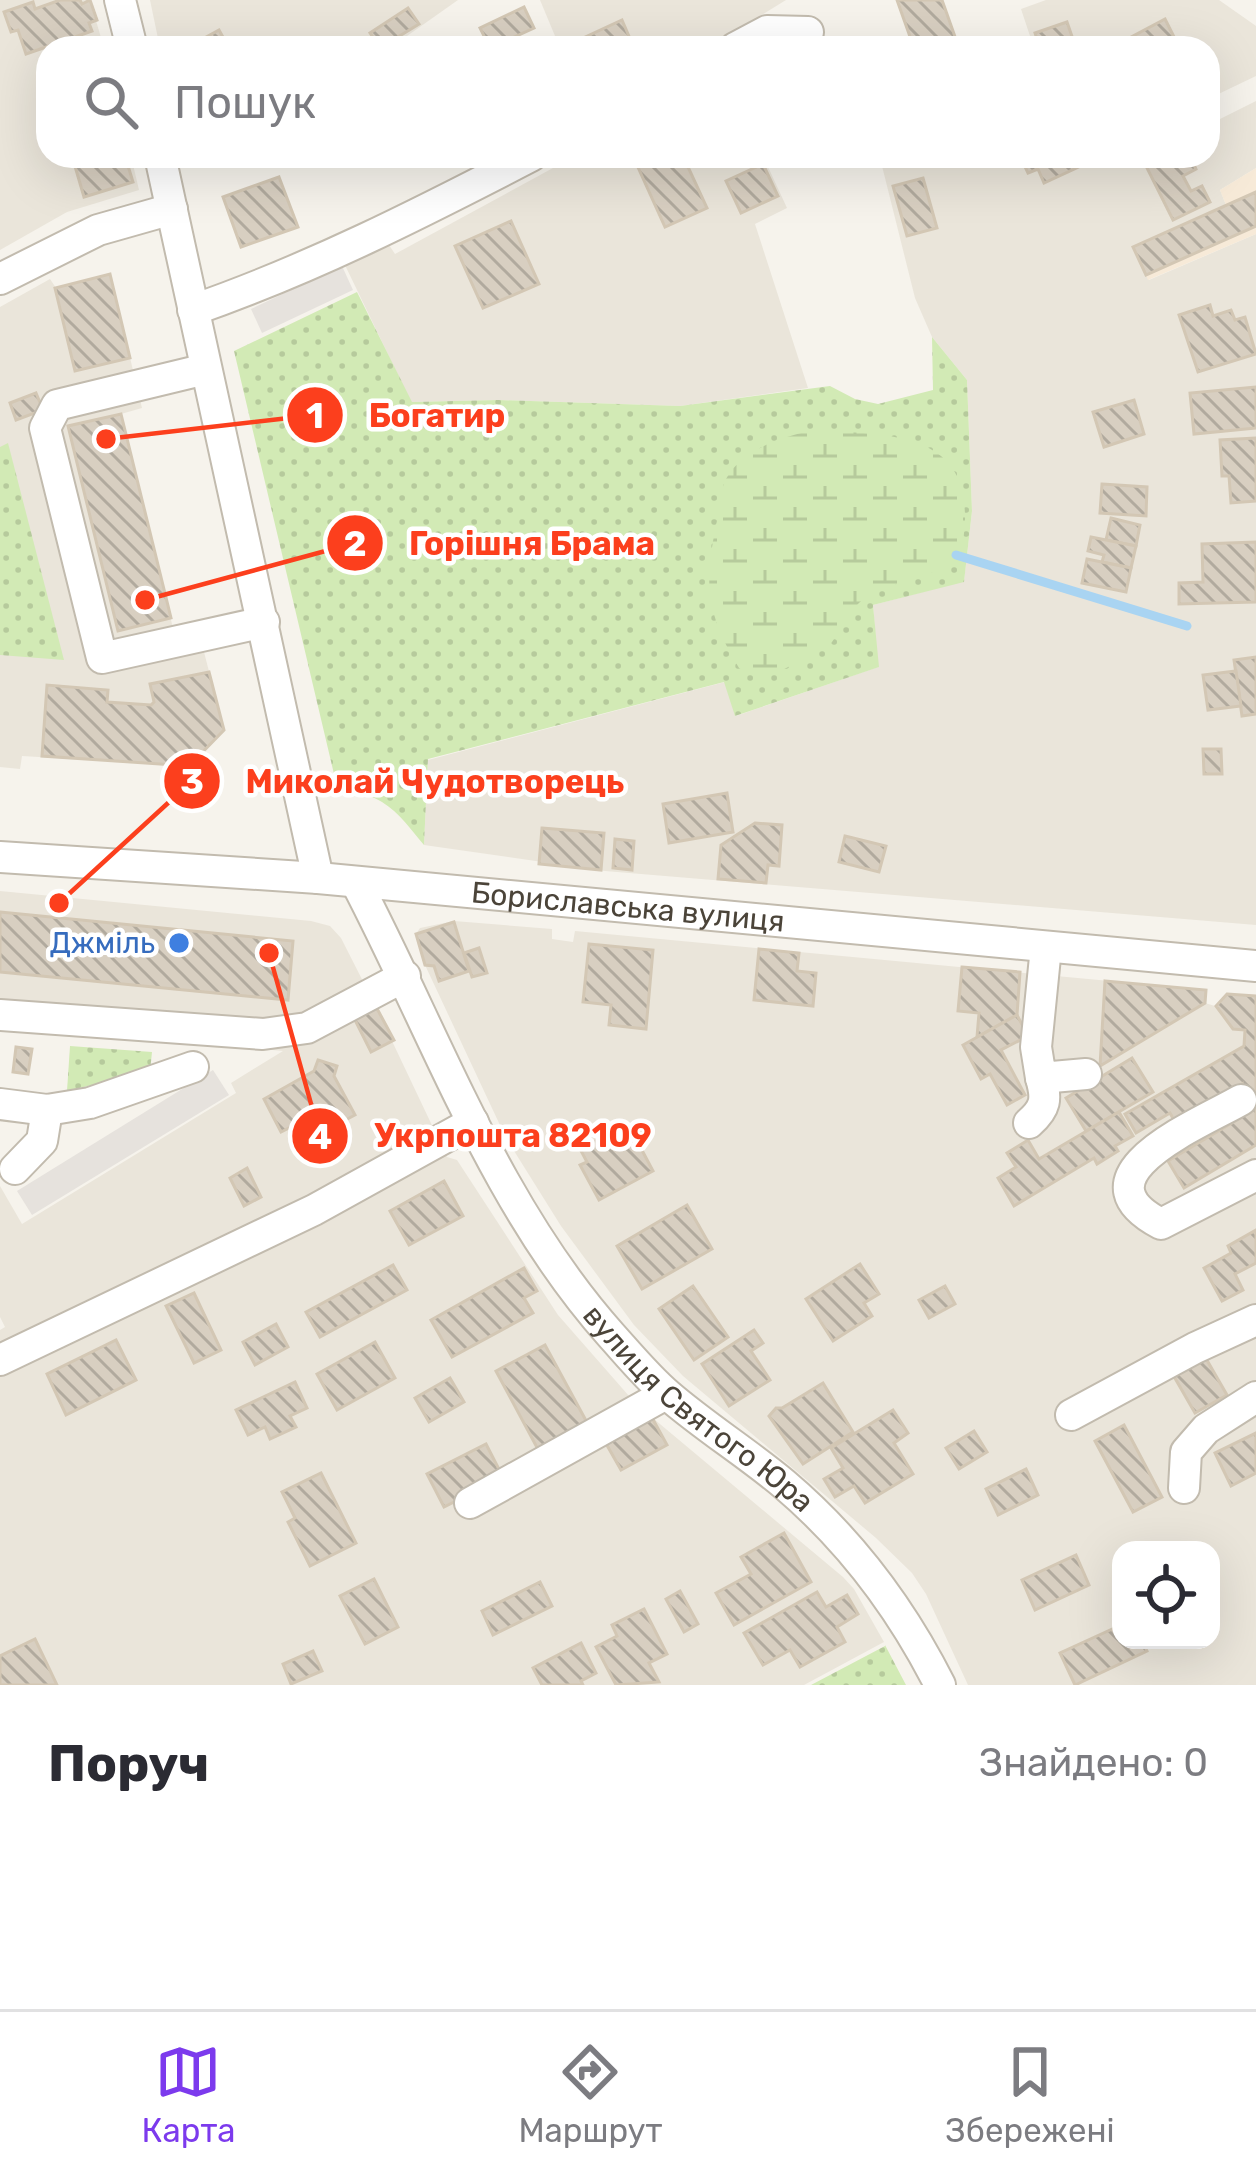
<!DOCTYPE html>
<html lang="uk">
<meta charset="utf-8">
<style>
:root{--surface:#fff;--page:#f7f7f7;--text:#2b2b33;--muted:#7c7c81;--line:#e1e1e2;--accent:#7c3aed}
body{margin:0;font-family:Rubik,sans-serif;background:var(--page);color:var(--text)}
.controls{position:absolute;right:36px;bottom:36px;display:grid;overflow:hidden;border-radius:24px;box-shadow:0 12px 48px #0002}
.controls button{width:108px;height:108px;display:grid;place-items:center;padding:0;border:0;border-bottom:3px solid var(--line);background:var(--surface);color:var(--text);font:60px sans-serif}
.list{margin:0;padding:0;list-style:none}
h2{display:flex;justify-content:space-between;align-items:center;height:156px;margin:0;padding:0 48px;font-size:51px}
h2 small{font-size:39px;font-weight:400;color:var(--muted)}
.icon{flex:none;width:66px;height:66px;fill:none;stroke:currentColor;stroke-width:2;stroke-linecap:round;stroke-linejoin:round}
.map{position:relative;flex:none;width:1256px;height:1685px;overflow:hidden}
.search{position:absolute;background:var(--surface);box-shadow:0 12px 48px #0002;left:36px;right:36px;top:36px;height:132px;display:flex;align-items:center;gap:30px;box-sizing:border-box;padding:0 42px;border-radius:36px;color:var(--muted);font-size:45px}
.sheet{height:324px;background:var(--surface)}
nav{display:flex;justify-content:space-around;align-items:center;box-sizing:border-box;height:168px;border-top:3px solid var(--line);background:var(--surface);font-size:33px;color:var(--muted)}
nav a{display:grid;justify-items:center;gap:6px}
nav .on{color:var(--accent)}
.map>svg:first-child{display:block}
.residential{fill:#eae5da;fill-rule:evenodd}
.commercial{fill:#f7ead8}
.industrial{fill:#e6e2dd}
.grass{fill:url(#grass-dots)}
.wetland{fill:url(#wetland-marsh)}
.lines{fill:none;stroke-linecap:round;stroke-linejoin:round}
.stream{stroke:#a9d4f2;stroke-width:9}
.building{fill:url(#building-back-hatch);stroke:#d3c7b4;stroke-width:3}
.minor-casing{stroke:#c2bbae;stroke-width:34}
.minor{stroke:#fff;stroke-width:30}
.shop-dot{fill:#3f7fe0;stroke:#fff;stroke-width:4.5}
.labels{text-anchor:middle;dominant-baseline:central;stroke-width:9;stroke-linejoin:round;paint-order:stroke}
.street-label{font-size:30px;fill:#4b4439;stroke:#fff}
.shop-label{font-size:30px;fill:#366cbe;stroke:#fff;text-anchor:end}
.leader{fill:none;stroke:#fc3f1d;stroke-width:4.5}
.callout-dot{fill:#fc3f1d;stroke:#fff;stroke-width:4.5}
.mark-label{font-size:36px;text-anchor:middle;font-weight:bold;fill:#fff}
.callout-label{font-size:33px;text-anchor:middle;font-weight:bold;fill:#fc3f1d;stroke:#fff;stroke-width:9;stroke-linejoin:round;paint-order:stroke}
</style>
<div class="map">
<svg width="1256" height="1685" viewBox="0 0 1256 1685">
<defs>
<pattern id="grass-dots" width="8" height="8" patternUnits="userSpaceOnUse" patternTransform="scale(3)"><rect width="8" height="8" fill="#d2eab5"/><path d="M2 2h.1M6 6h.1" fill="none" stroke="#b6ca9c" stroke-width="1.8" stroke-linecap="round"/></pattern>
<pattern id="wetland-marsh" width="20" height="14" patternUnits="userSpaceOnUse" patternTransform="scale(3)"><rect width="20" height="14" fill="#d2eab5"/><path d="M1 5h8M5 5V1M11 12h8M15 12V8" fill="none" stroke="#b6ca9c"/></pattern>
<pattern id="building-back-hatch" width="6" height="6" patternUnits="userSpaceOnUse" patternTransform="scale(3)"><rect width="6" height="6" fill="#d8cfc1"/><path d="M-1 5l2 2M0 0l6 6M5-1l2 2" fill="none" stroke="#b1aa9e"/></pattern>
</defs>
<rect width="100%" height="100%" fill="#f6f3ec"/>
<g class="residential">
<path d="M0 0H90L104 48H48V156H131L139 190 67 212 0 250Z"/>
<path d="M150 0H458L390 48H160Z"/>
<path d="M540 0H786L708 48H560Z"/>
<path d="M1046 0H1219L1256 26V76L1208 99V48H1034L1021 9Z"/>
<path d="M1256 101V168L1220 190 1226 205 1133 247 1149 280 1256 234V925L605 871 424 845 428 760 725 682 736 716 878 667 873 605 964 581 972 511 967 380 932 337 915 298 881 162 890 156H1208V125Z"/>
<path d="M575 156H736L740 163 763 156 787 208 755 224 808 388 680 406 498 400 411 402 344 263 387 242 395 254Z"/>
<path d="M110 274 142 408 121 414 180 657 204 652 224 730 189 766 22 756 20 769 0 767V307L50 279 56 288Z"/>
<path d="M0 891 311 921 330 926 341 938 374 1003 447 1157 457 1160 558 1315 636 1404 843 1577 854 1589 884 1642 804 1685H0V1330L5 1327 0 1317V1186L22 1224 236 1093 231 1083 283 1051 0 1024Z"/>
<path d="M454 921 552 929V939L573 942 575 931 1206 990 1205 1003 1215 1006 1227 994 1256 996V1685H968L926 1594 912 1573 876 1538 683 1376 634 1325 561 1226 506 1138 425 965 416 934 420 928ZM1121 1550H1211V1640H1121Z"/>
</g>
<path class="commercial" d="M1256 168V234L1148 280 1133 247 1226 205 1220 190Z"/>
<g class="industrial">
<path d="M342 266 353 290 262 333 251 309Z"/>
<path d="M213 1070 229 1095 32 1215 17 1191Z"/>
</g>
<g class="grass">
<path d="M357 292 412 402 498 400 680 406 830 386 855 399 878 404 933 390 932 337 967 380 972 511 964 582 873 605 879 667 735 716 724 682 428 759 424 845C411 830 400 813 382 802 363 790 347 796 334 774L234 351Z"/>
<path d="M8 443 64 660 0 655V447Z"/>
<path d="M70 1046 152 1052 150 1071 67 1091Z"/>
<path d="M885 1645 906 1685H811L885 1646Z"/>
</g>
<path class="wetland" d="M815 430C869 435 957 427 964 502 966 517 966 543 956 555 935 582 891 580 865 598 849 609 843 627 832 642 827 648 785 670 776 672 765 674 750 669 739 668 704 610 704 581 718 516 720 505 721 488 726 479 742 449 784 436 815 430Z"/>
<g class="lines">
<path class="stream" d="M956 555 1187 626"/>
</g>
<g class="building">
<path d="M60 0H80L82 4 90 0 97 20 89 23 92 31 26 54 18 30 11 32 4 12 33 2 35 9Z"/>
<path d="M897 0H942L959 48H914Z"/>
<path d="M524 7 534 28 490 48 480 28Z"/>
<path d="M408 8 419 24 380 48 370 33Z"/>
<path d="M1165 19 1176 41 1168 48H1125L1122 42Z"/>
<path d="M622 20 634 48H569L568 45Z"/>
<path d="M1067 22 1076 48H1040L1035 33Z"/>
<path d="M219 30 229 48H186Z"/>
<path d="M72 156H125L133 182 84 197Z"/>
<path d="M658 156H683L707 208 665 227 637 165Z"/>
<path d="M1020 156H1081L1085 164 1044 183 1038 169 1028 173Z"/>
<path d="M1151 156H1174L1176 161 1190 156 1196 169 1183 176 1191 191 1202 186 1210 202 1173 220 1143 160Z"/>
<path d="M763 164 778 196 741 213 726 181Z"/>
<path d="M279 177 298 227 241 247 223 197Z"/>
<path d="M923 178 937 228 907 236 893 186Z"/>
<path d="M1256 192V226L1146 275 1133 247Z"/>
<path d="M511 221 539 284 483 308 455 246Z"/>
<path d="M110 274 130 358 75 371 55 288Z"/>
<path d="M1210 305 1213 316 1231 310 1235 320 1245 317 1256 354 1198 372 1179 315Z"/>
<path d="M1256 387V428L1194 434 1190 393Z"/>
<path d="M36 393 43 410 16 420 10 403Z"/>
<path d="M1134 400 1144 434 1104 447 1093 412Z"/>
<path d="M121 414 171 618 118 631 68 426Z"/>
<path d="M1256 438V501L1231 503 1229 476H1222L1220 440Z"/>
<path d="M1102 484 1147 487 1146 516 1100 513Z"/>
<path d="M1111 518 1140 525 1136 546 1106 540Z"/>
<path d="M1091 537 1136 546 1131 568 1102 562 1104 555 1088 551Z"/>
<path d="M1256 542V602L1179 604V583L1203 582 1202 544Z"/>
<path d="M1087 559 1131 568 1126 592 1082 583Z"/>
<path d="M1256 657V714L1242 716 1234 660Z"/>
<path d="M1236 671 1241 706 1208 710 1203 675Z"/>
<path d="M209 672 224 730 189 766 42 756 47 685 108 690 107 702 151 705 154 702 150 684Z"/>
<path d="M1203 749H1221L1222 774H1204Z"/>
<path d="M727 793 733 832 669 843 663 804Z"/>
<path d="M755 823 782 825 779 866 768 865 766 883 718 879 721 845Z"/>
<path d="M542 828 604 833 601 870 539 864Z"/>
<path d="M845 836 886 846 879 872 839 862Z"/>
<path d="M615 839 634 841 632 870 613 868Z"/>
<path d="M0 912 293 941 288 1000 0 972Z"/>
<path d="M454 922 469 971 439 981 434 966 425 965 416 934Z"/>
<path d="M589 944 653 950 646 1029 609 1025 611 1005 583 1002Z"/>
<path d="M479 948 487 973 472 977 464 953Z"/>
<path d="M759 949 799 953 797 971 816 973 813 1006 754 1000Z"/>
<path d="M962 967 1020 972 1017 1015 977 1037 979 1013 958 1011Z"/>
<path d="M1105 981 1206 990 1205 1003 1100 1066Z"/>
<path d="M1227 994 1256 996V1145L1184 1188 1168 1161 1240 1118 1242 1084 1175 1122 1170 1113 1136 1133 1125 1114 1244 1046 1245 1030 1233 1029 1216 1006Z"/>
<path d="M374 1003 394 1040 371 1052 352 1014Z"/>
<path d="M1017 1015 1028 1036 1001 1050 1025 1095 1007 1105 990 1074 981 1079 963 1045Z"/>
<path d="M16 1047 32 1049 28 1074 13 1072Z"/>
<path d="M1132 1058 1153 1092 1086 1131 1066 1098Z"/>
<path d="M318 1060 337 1066 334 1076 355 1115 300 1144 291 1127 281 1132 264 1099 314 1071Z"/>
<path d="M1119 1112 1133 1136 1115 1146 1118 1151 1097 1164 1094 1158 1014 1206 998 1178 1016 1167 1007 1153 1028 1140 1039 1159Z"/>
<path d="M628 1124 653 1171 599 1200 580 1165 587 1162 580 1149Z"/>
<path d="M247 1168 261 1197 244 1206 230 1178Z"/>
<path d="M444 1181 463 1216 409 1245 390 1211Z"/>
<path d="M687 1205 712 1249 642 1289 617 1246Z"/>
<path d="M1256 1230V1263L1235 1274 1243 1290 1222 1301 1204 1268 1231 1253 1228 1246Z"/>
<path d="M860 1264 879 1294 864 1303 872 1316 833 1341 806 1299Z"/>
<path d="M393 1265 407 1290 320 1337 306 1312Z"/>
<path d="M524 1268 537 1291 524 1298 533 1313 452 1357 431 1320Z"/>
<path d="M693 1286 728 1337 694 1360 659 1309Z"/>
<path d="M945 1286 955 1304 929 1318 919 1300Z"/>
<path d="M194 1293 221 1350 194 1363 166 1306Z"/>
<path d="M276 1324 288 1347 255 1365 243 1342Z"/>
<path d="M754 1330 763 1343 751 1351 770 1380 729 1406 702 1364Z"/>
<path d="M116 1340 136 1380 66 1415 47 1374Z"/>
<path d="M375 1342 395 1378 337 1410 317 1374Z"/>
<path d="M545 1345 590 1428 541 1455 496 1371Z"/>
<path d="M1204 1355 1227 1395 1195 1413 1172 1373Z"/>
<path d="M450 1378 464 1402 429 1422 415 1398Z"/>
<path d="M295 1382 307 1408 290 1416 296 1427 270 1439 265 1427 248 1435 236 1410Z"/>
<path d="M823 1383 853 1432 803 1464 769 1416 776 1408H782Z"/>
<path d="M893 1410 908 1433 894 1443 913 1474 865 1503 854 1486 835 1497 824 1479 843 1468 831 1448Z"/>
<path d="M650 1414 667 1445 621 1470 604 1440Z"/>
<path d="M1124 1425 1162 1497 1133 1512 1095 1441Z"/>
<path d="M974 1431 987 1452 959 1469 946 1448Z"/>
<path d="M1256 1433V1473L1231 1486 1215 1453Z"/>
<path d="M486 1444 503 1477 444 1507 427 1474Z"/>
<path d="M1026 1469 1038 1495 998 1515 986 1489Z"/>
<path d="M321 1473 356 1543 310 1566 288 1522 295 1518 282 1492Z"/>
<path d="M784 1533 811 1582 734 1625 716 1593 751 1574 741 1557Z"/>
<path d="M1076 1555 1089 1585 1035 1610 1022 1580Z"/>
<path d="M374 1579 398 1627 365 1644 340 1596Z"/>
<path d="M540 1582 552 1606 493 1635 482 1611Z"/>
<path d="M680 1591 698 1624 684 1632 666 1599Z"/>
<path d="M817 1592 826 1607 847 1595 858 1614 837 1627 845 1642 800 1667 790 1650 763 1665 744 1633Z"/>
<path d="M644 1609 667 1654 649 1663 659 1682 616 1685 596 1647 617 1636 612 1625Z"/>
<path d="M1121 1625V1640H1142L1147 1651 1075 1685 1060 1653Z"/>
<path d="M35 1639 57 1685H0V1656Z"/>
<path d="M581 1643 596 1673 581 1681 583 1685H542L533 1668Z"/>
<path d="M313 1651 322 1671 291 1684 283 1664Z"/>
</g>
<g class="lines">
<g class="minor-casing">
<g id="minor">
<path d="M120 0 132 48"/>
<path d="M735 48 767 31 808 32"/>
<path d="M160 156 318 878"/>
<path d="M0 279 98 230 172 209"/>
<path d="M193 310C311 269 421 213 531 156"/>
<path d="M206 369 57 405 45 428 102 658 264 622"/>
<path id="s1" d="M0 857 318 878 1256 966"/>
<path id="s2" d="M356 882C436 1035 495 1205 611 1335 629 1355 648 1378 668 1395 705 1427 747 1453 784 1484 850 1540 901 1608 940 1685"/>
<path d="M1046 947 1036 1047 1041 1078 1086 1074"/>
<path d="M0 1015 263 1034 307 1028 405 976"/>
<path d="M1241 1100C1199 1124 1069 1176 1161 1224L1256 1175"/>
<path d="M0 1104 47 1110 90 1103 193 1067"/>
<path d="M1029 1123C1046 1108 1047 1099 1041 1078"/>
<path d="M15 1169 42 1141 47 1110"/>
<path d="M0 1360 314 1210 473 1122"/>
<path d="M1071 1415 1195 1348 1256 1320"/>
<path d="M1184 1488 1186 1452 1206 1429 1256 1397"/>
<path d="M470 1503 666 1394"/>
</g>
</g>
<use href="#minor" class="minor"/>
</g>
<circle class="shop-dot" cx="179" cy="943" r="12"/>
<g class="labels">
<g class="street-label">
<text stroke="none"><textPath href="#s1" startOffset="630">Бориславська вулиця</textPath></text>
<text stroke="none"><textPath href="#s2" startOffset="636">вулиця Святого Юра</textPath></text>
</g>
<g class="shop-label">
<text x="155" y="943">Джміль</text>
</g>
</g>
<path class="leader" d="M106 439L315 415M145 600L355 543M59 903L192 781M269 953L320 1136"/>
<g class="callout-dot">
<circle cx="106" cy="439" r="12"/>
<circle cx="145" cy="600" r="12"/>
<circle cx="59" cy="903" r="12"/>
<circle cx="269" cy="953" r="12"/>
<circle cx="315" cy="415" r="30"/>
<circle cx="355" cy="543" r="30"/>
<circle cx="192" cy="781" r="30"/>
<circle cx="320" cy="1136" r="30"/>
</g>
<g class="mark-label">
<text x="315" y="428">1</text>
<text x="355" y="556">2</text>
<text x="192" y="794">3</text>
<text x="320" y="1149">4</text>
</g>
<g class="callout-label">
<text x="437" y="427">Богатир</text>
<text x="532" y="555">Горішня Брама</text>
<text x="435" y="793">Миколай Чудотворець</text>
<text x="513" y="1147">Укрпошта 82109</text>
</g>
</svg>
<div class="controls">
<button><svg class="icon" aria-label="locate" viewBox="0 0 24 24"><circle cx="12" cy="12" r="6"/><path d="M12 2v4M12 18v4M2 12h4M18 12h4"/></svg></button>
</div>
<div class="search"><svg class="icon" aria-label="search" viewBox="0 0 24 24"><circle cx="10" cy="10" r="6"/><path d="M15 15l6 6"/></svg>Пошук</div>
</div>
<section class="sheet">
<h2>Поруч<small>Знайдено: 0</small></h2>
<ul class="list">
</ul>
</section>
<nav>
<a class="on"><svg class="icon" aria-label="map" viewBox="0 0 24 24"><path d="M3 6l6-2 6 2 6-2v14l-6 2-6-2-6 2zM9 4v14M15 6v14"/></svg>Карта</a>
<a><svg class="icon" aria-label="directions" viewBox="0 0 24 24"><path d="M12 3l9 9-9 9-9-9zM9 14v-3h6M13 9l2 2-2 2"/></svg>Маршрут</a>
<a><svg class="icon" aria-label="saved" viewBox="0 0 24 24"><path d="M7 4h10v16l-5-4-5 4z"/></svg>Збережені</a>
</nav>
